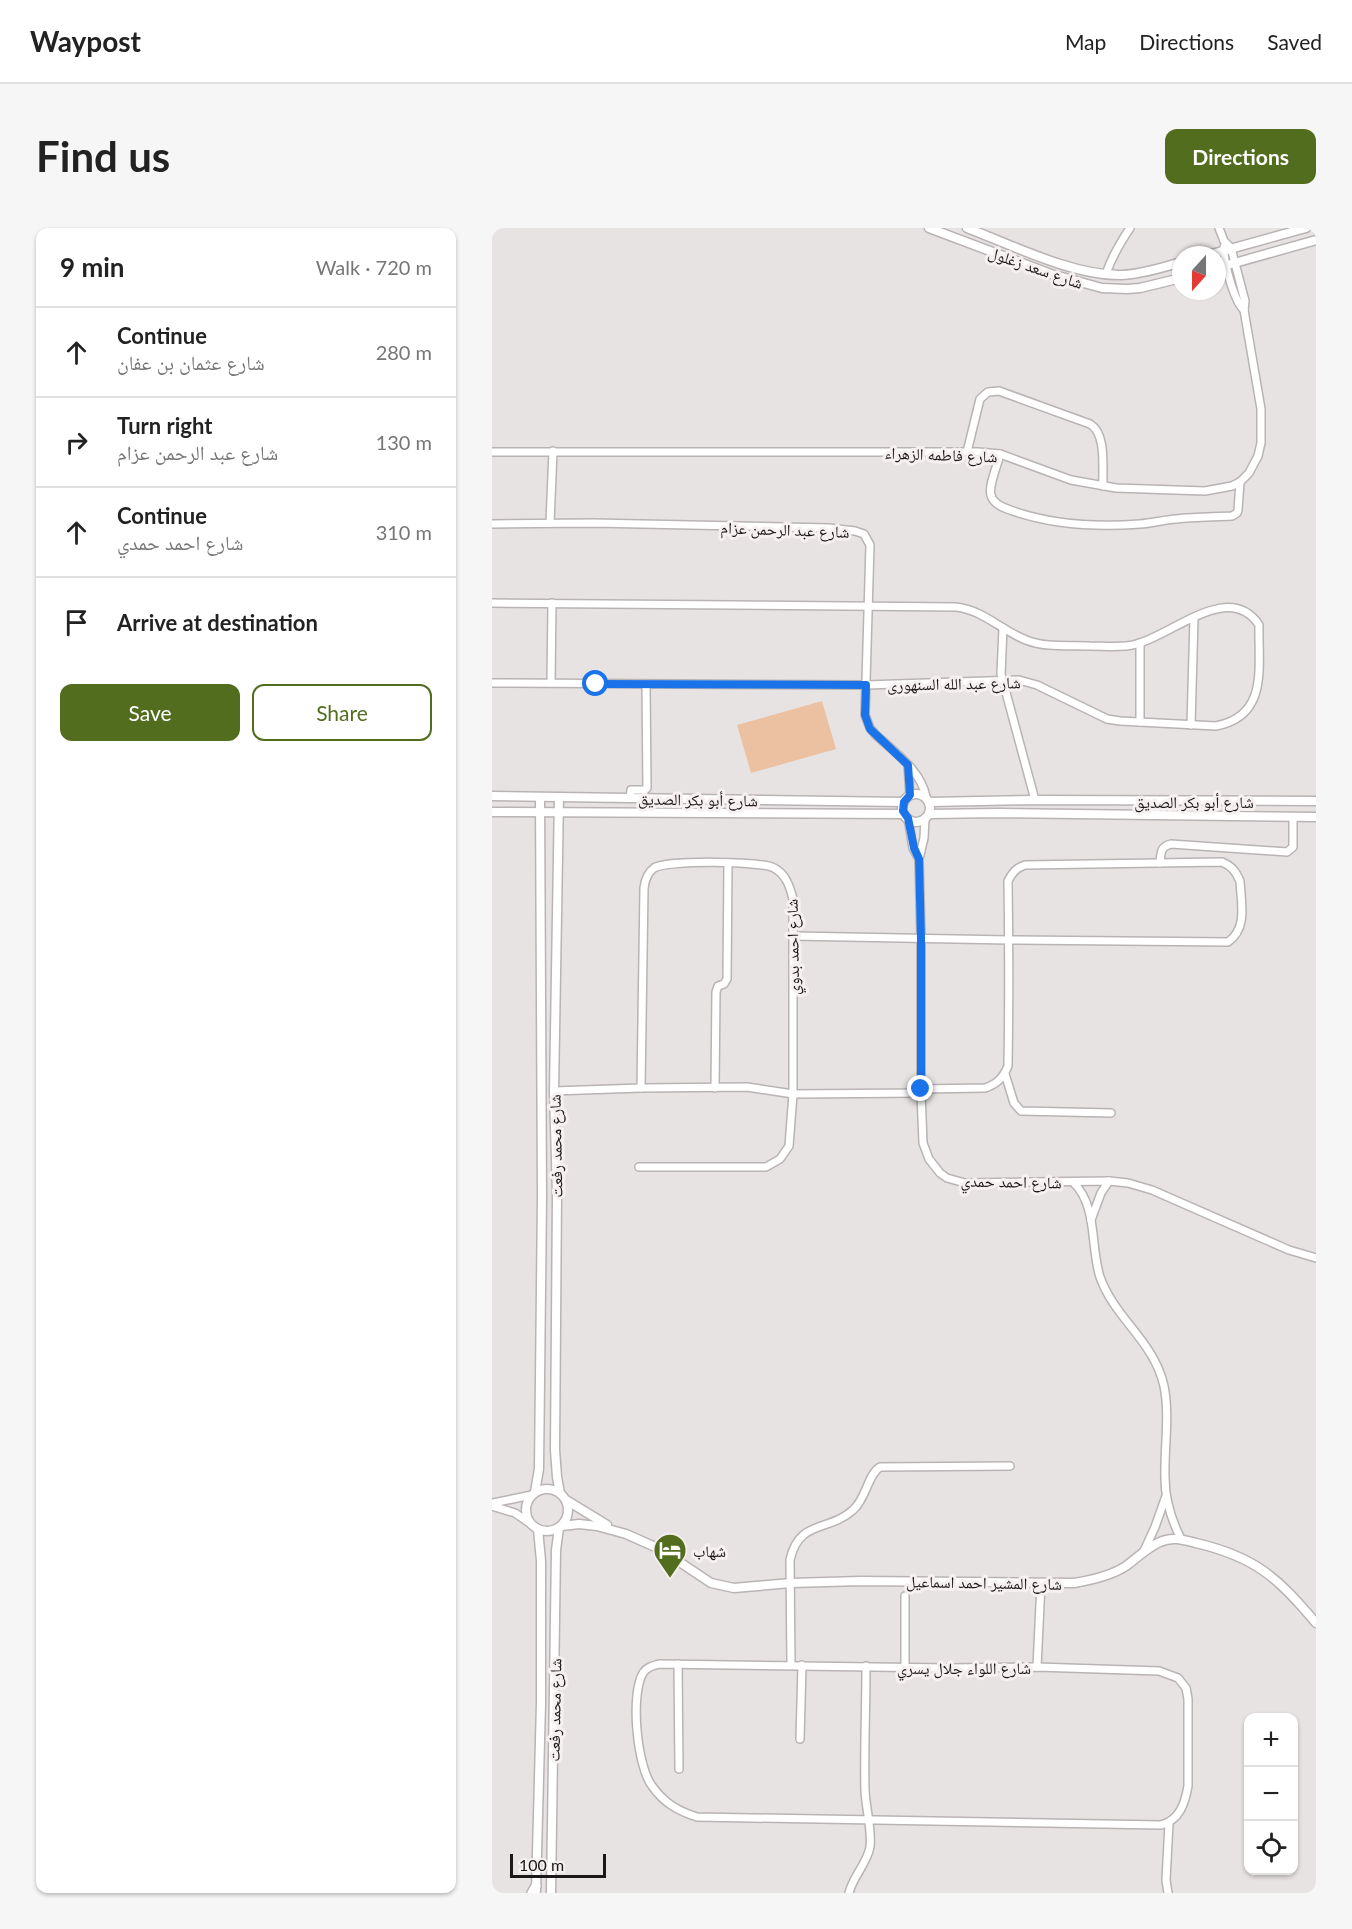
<!DOCTYPE html>
<meta charset="utf-8">
<style>
:root{--surface:#fff;--page:#f6f6f6;--text:#222;--muted:#767676;--line:#e0e0e0;--accent:#536d1f}
body{margin:0;font-family:Lato,"Noto Naskh Arabic",sans-serif;background:var(--page);color:var(--text)}
.controls{position:absolute;right:18px;bottom:18px;display:grid;overflow:hidden;border-radius:12px;box-shadow:0 2px 4px #0004}
.controls button{width:54px;height:54px;display:grid;place-items:center;padding:0;border:0;border-bottom:2px solid var(--line);background:var(--surface);color:var(--text);font:30px sans-serif}
.compass{position:absolute;left:680px;top:18px;width:54px;height:54px;border-radius:50%;background:var(--surface);box-shadow:0 2px 4px #0004;rotate:201deg}
.scale{position:absolute;left:18px;bottom:15px;width:96px;box-sizing:border-box;padding-left:6px;border:3px solid #1a1818;border-top:0;font-size:16px;line-height:21px;white-space:nowrap;color:#1a1818;-webkit-text-stroke:4px #f6f0f0;paint-order:stroke}
.stop{position:absolute;width:18px;height:18px;margin:-14px;border:4px solid #1a73e8;border-radius:50%;background:#fff}
.stop.end{background:#1a73e8;border-color:#fff;box-shadow:0 2px 6px #0008}
.list{margin:0;padding:0;list-style:none}
h2{display:flex;justify-content:space-between;align-items:center;height:78px;margin:0;padding:0 24px;font-size:26px}
h2 small{font-size:20px;font-weight:400;color:var(--muted)}
.list li{display:grid;grid-template-columns:39px 1fr auto;gap:18px;align-items:center;box-sizing:border-box;height:90px;padding:0 24px;border-top:2px solid var(--line)}
.list b{display:block;font-size:22px;white-space:nowrap}
.list p{margin:0;font-size:20px;white-space:nowrap;color:var(--muted)}
.list em{font-size:20px;font-style:normal;color:var(--muted)}
.actions{display:flex;gap:12px;padding:18px 24px}
.actions a{flex:1;padding:14px 0;border:2px solid var(--accent);border-radius:12px;text-align:center;font-size:21px;color:var(--accent)}
.actions .main{background:var(--accent);color:#fff}
.icon{flex:none;width:33px;height:33px;fill:none;stroke:currentColor;stroke-width:2;stroke-linecap:round;stroke-linejoin:round}
.map{position:relative;flex:none;width:824px;height:1665px;overflow:hidden;border-radius:12px}
header{display:flex;align-items:center;gap:36px;box-sizing:border-box;height:84px;padding:0 30px;background:var(--surface);border-bottom:2px solid var(--line)}
header strong{font-size:28px}
nav{display:flex;gap:33px;margin-inline-start:auto;font-size:21px}
.intro{display:flex;align-items:center;justify-content:space-between;box-sizing:border-box;height:144px;padding:0 36px}
h1{margin:0;font-size:42px}
.button{padding:15px 27px;border-radius:12px;background:var(--accent);color:#fff;font-size:21px;font-weight:700}
main{display:flex;gap:36px;padding:0 36px}
aside{flex:1;background:var(--surface);border-radius:12px;box-shadow:0 2px 4px #0004}
.map>svg:first-child{display:block}
.pitch{fill:#ecc1a1}
.lines{fill:none;stroke-linecap:round;stroke-linejoin:round}
.minor-casing{stroke:#b9b3b4;stroke-width:10}
.tertiary-casing{stroke:#b9b3b4;stroke-width:11}
.secondary-casing{stroke:#b9b3b4;stroke-width:12}
.minor{stroke:#fff;stroke-width:7}
.tertiary{stroke:#fff;stroke-width:8}
.secondary{stroke:#fff;stroke-width:9}
.route{stroke:#1a73e8;stroke-width:8}
.labels{text-anchor:middle;dominant-baseline:central;stroke-width:6;stroke-linejoin:round;paint-order:stroke}
.street-label{font-size:16px;fill:#1a1818;stroke:#f6f0f0}
.poi-label{font-size:16px;fill:#1a1818;stroke:#f6f0f0;text-anchor:start}
</style>
<header>
<strong>Waypost</strong>
<nav><a>Map</a><a>Directions</a><a>Saved</a></nav>
</header>
<div class="intro"><h1>Find us</h1><a class="button">Directions</a></div>
<main>
<aside>
<h2>9 min<small>Walk · 720 m</small></h2>
<ul class="list">
<li><svg class="icon" aria-label="ahead" viewBox="0 0 24 24"><path d="M12 20V5M6 11l6-6 6 6"/></svg><div><b>Continue</b><p>شارع عثمان بن عفان</p></div><em>280 m</em></li>
<li><svg class="icon" aria-label="right" viewBox="0 0 24 24"><path d="M7 20v-9h11M14 6l5 5-5 5"/></svg><div><b>Turn right</b><p>شارع عبد الرحمن عزام</p></div><em>130 m</em></li>
<li><svg class="icon" aria-label="ahead" viewBox="0 0 24 24"><path d="M12 20V5M6 11l6-6 6 6"/></svg><div><b>Continue</b><p>شارع احمد حمدي</p></div><em>310 m</em></li>
<li><svg class="icon" aria-label="arrive" viewBox="0 0 24 24"><path d="M6 21V4h12l-3 4 3 4H6"/></svg><div><b>Arrive at destination</b></div></li>
</ul>
<div class="actions"><a class="main">Save</a><a>Share</a></div>
</aside>
<div class="map">
<svg width="824" height="1665" viewBox="0 0 824 1665">
<rect width="100%" height="100%" fill="#e8e3e3"/>
<path class="pitch" d="M330 473 344 521 259 545 245 497Z"/>
<g class="lines">
<g class="minor-casing">
<g id="minor">
<path d="M732 19C731 33 742 73 752 82"/>
<path d="M614 46C620 28 628 15 638 0"/>
<path d="M0 224H486L508 226 579 252 624 260 713 263 740 258 748 254 757 245 766 228 769 215V181L752 82 753 73 739 20 732 13 727 0"/>
<path d="M475 224 488 171 496 164 507 163 598 196C615 206 610 240 611 258"/>
<path d="M508 226C506 236 496 258 499 267 501 277 515 281 524 284 563 297 607 299 648 296 660 295 672 292 684 291 703 289 722 289 740 288L745 285 746 282 748 254"/>
<path d="M58 295 61 223"/>
<path d="M0 296 101 295 337 300 363 303 372 306 378 317 373 487 378 500 383 506C402 524 429 542 434 569"/>
<path d="M0 375 464 379C491 382 509 402 534 412 554 420 577 417 598 418 610 418 622 419 634 418 674 415 735 349 767 397 766 439 777 488 724 498L628 493 615 491 545 457 527 452 374 457 0 455"/>
<path d="M511 400 509 446 543 572"/>
<path d="M59 455 60 375"/>
<path d="M648 494V415"/>
<path d="M699 497 702 390"/>
<path d="M416 537 418 567"/>
<path d="M138 570 139 562H153L155 560 154 456"/>
<path d="M416 590 421 620 427 631"/>
<path d="M433 590 432 610 427 631 429 711V865L431 915 437 931 448 945 455 950 473 955 617 953 636 955 660 962 797 1022 824 1030"/>
<path d="M668 635C669 625 668 619 679 616L795 624 801 619V589"/>
<path d="M301 708 517 712 736 714C756 700 749 675 748 653 744 644 740 638 730 634L533 637C524 640 520 645 516 653 517 715 517 777 516 838 511 850 505 856 493 860L428 861"/>
<path d="M513 846 522 875 529 883 619 885"/>
<path d="M223 860 224 764 226 758 232 756 235 751 236 635"/>
<path d="M62 863 149 860 255 859 301 866 429 865"/>
<path d="M147 939H274L288 931 297 918 301 866V671C298 659 294 646 282 640 270 633 174 632 162 640 155 645 153 652 152 660L149 860"/>
<path d="M581 954C606 978 598 1018 608 1049 623 1091 662 1113 672 1158 678 1188 672 1220 673 1250 673 1271 680 1293 689 1311"/>
<path d="M599 992 609 965 617 953"/>
<path d="M1 1275 40 1267"/>
<path d="M0 1278 23 1285 39 1296"/>
<path d="M651 1325 663 1299 674 1268"/>
<path d="M167 1436 455 1440 545 1439 667 1443 686 1450 694 1460 696 1471V1558C693 1575 688 1592 669 1597L205 1589C186 1583 172 1575 160 1558 145 1538 138 1467 151 1445 155 1439 160 1438 167 1436Z"/>
<path d="M186 1436 187 1541"/>
<path d="M299 1437 298 1332C307 1291 337 1304 361 1282 374 1271 376 1246 388 1239L518 1238"/>
<path d="M413 1439V1368"/>
<path d="M545 1439 549 1355"/>
<path d="M308 1511 310 1437"/>
<path d="M357 1665C361 1648 375 1636 378 1619 380 1600 374 1582 373 1563 372 1522 374 1480 374 1438"/>
<path d="M676 1665 674 1652 677 1595"/>
</g>
</g>
<g class="tertiary-casing">
<g id="tertiary">
<path d="M437 0 559 46 610 60 635 61 648 60 689 50"/>
<path d="M475 0C520 17 581 48 630 47 650 46 670 40 689 34"/>
<path d="M716 27 814 0"/>
<path d="M725 40 824 12"/>
<circle cx="424" cy="580" r="14"/>
<path d="M0 568 412 574"/>
<path d="M67 569 62 863 65 967 63 1222 65 1249 68 1265"/>
<path d="M437 574 543 572 824 573"/>
<path d="M0 584 412 586"/>
<path d="M437 586 507 585 824 589"/>
<circle cx="55" cy="1282" r="21"/>
<path d="M43 1264 47 1241 50 969 48 569"/>
<path d="M74 1272 115 1297"/>
<path d="M70 1298 87 1296 105 1298 134 1306 168 1321 219 1355 242 1360 299 1355 369 1353 582 1355C600 1352 619 1348 634 1338 645 1330 656 1319 668 1314 680 1308 692 1312 704 1315 764 1329 786 1350 824 1395"/>
<path d="M44 1663 49 1475V1333L46 1301"/>
<path d="M59 1665 64 1322 67 1300"/>
</g>
</g>
<g class="secondary-casing">
<path id="secondary" d="M40 1665 44 1658"/>
</g>
<use href="#minor" class="minor"/>
<use href="#tertiary" class="tertiary"/>
<use href="#secondary" class="secondary"/>
</g>
<g class="lines">
<path class="route" d="M104 456 374 457 373 487 378 501 416 537 418 567 412 574 411 583 416 590 422 620 427 631 429 711V861"/>
</g>
<defs>
<g id="hotel-pin" transform="scale(1.725)"><path d="M0 17L-7.5 6A9.5 9.5 0 1 1 7.5 6Z" fill="#536d1f" stroke="#f6f0f0"/><path d="M-6-4.5h1.5V1H6V5H4.5V3h-9V5H-6ZM-4 0a1.8 1.8 0 1 1 3.6 0ZM.5 0V-2.5h3Q6-2.5 6 0Z" fill="#fff"/></g>
</defs>
<g fill-rule="evenodd">
<use href="#hotel-pin" x="178" y="1322"/>
</g>
<g class="labels">
<g class="street-label">
<text transform="translate(544 39) rotate(19)">شارع سعد زغلول</text>
<text transform="translate(449 226) rotate(2)">شارع فاطمه الزهراء</text>
<text transform="translate(293 301) rotate(2)">شارع عبد الرحمن عزام</text>
<text transform="translate(462 455) rotate(-1)">شارع عبد الله السنهورى</text>
<text transform="translate(206 571) rotate(1)">شارع أبو بكر الصديق</text>
<text x="702" y="573">شارع أبو بكر الصديق</text>
<text transform="translate(300 719) rotate(-91)">شارع احمد بدوي</text>
<text transform="translate(63 918) rotate(-91)">شارع محمد رفعت</text>
<text transform="translate(519 953) rotate(1)">شارع احمد حمدي</text>
<text transform="translate(492 1354) rotate(1)">شارع المشير احمد اسماعيل</text>
<text x="472" y="1439">شارع اللواء جلال يسري</text>
<text transform="translate(62 1482) rotate(-89)">شارع محمد رفعت</text>
</g>
<g class="poi-label">
<text x="201" y="1322">شهاب</text>
</g>
</g>
</svg>
<div class="controls">
<button>+</button>
<button>−</button>
<button><svg class="icon" aria-label="locate" viewBox="0 0 24 24"><circle cx="12" cy="12" r="6"/><path d="M12 2v4M12 18v4M2 12h4M18 12h4"/></svg></button>
</div>
<svg class="compass" viewBox="-18 -18 36 36"><path d="M0-13l5 13h-10z" fill="#e53935"/><path d="M0 13l5-13h-10z" fill="#767676"/></svg>
<div class="scale">100 m</div>
<div class="stop" style="left:104px;top:456px"></div>
<div class="stop end" style="left:429px;top:861px"></div>
</div>
</main>
